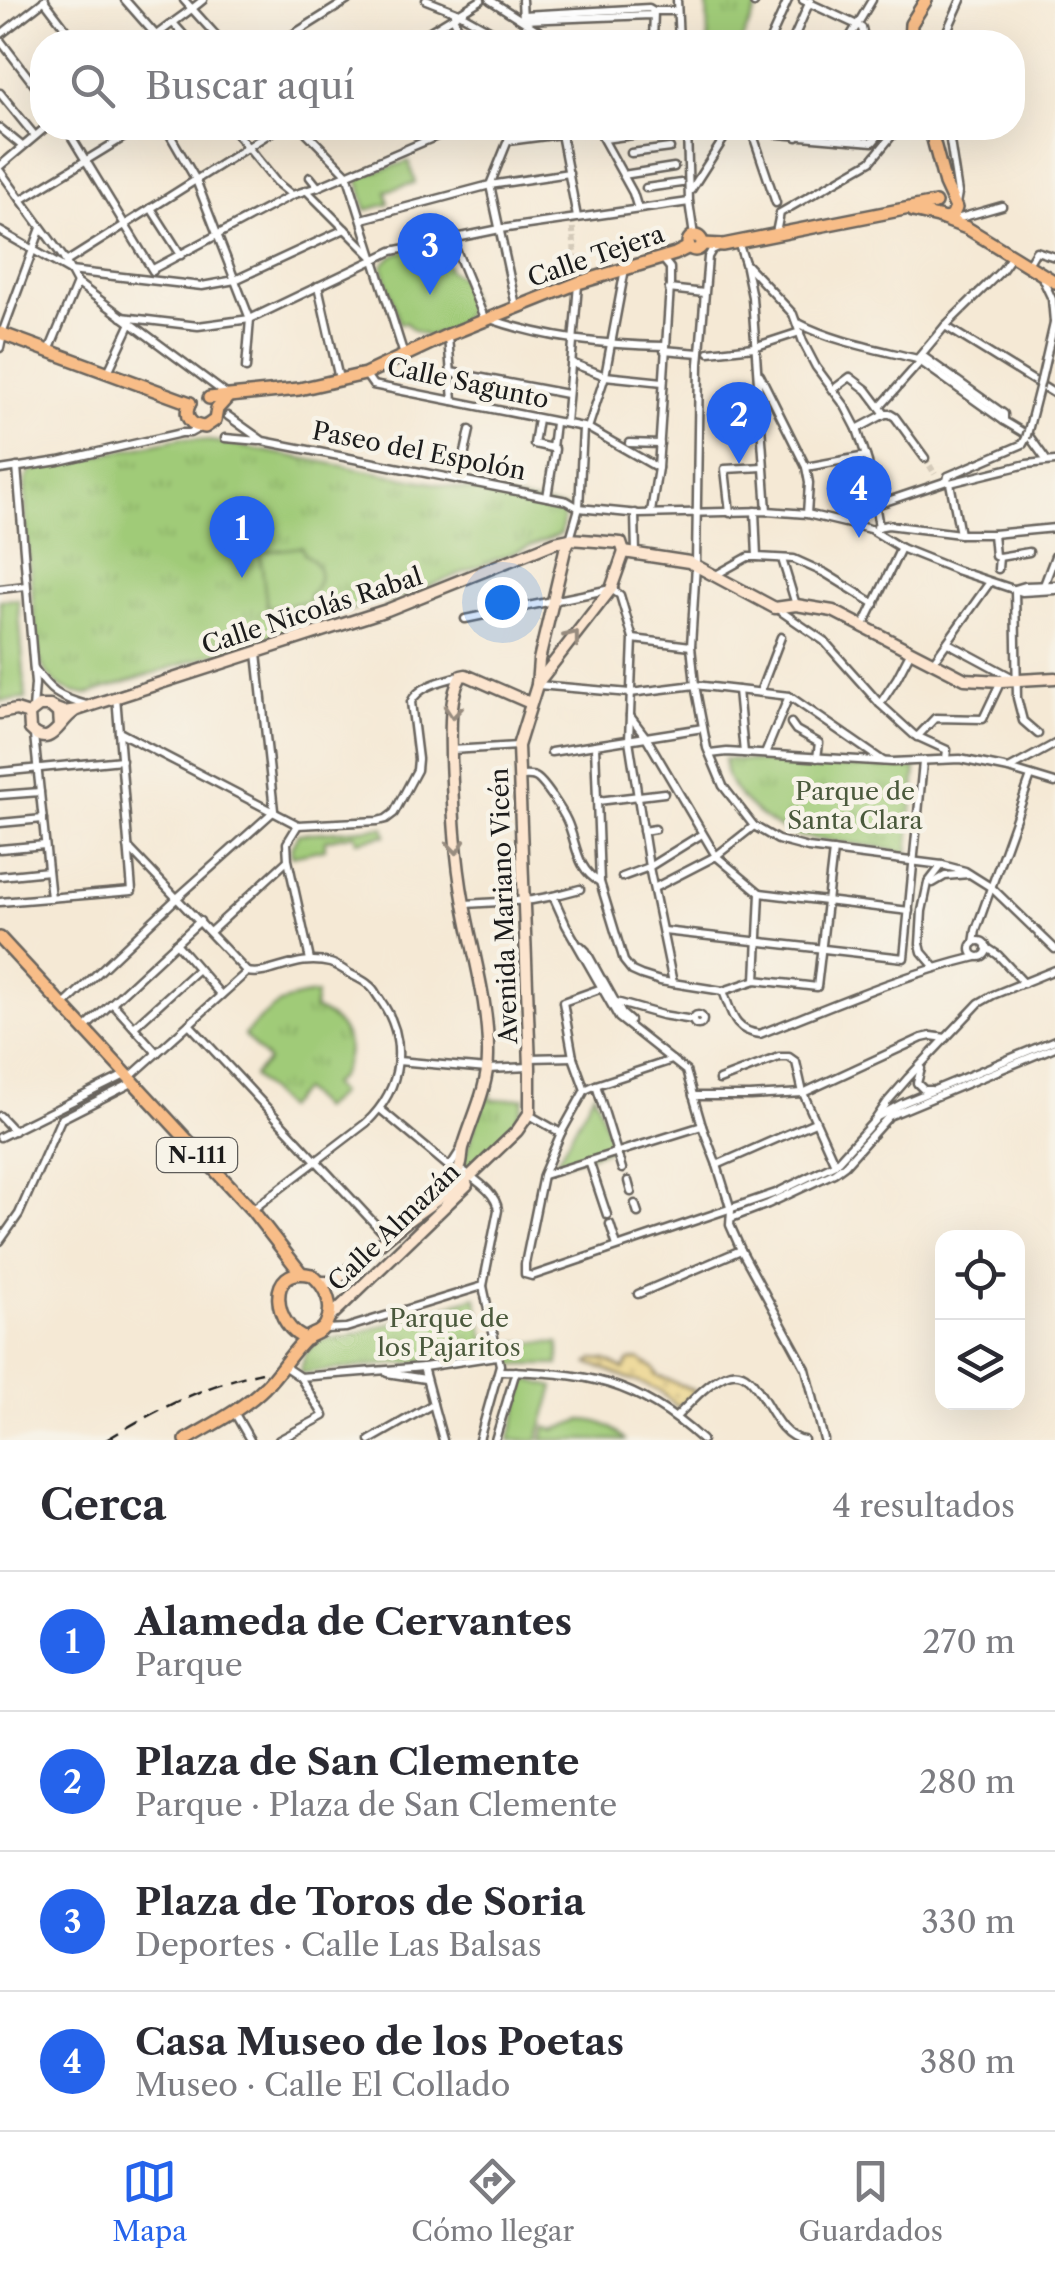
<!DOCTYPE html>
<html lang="es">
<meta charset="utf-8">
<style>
:root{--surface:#fff;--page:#f2f2f3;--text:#2b2b33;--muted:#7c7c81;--line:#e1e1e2;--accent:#2563eb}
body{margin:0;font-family:"Libre Caslon Text",serif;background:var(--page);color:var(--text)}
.controls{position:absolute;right:30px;bottom:30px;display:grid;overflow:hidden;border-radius:20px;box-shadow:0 10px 40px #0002}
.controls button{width:90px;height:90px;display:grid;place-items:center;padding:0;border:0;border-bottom:2px solid var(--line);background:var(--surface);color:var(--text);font:50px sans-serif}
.you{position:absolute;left:502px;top:602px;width:35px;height:35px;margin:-25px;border:8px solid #fff;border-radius:50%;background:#1a73e8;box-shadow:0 0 0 15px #1a73e833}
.badge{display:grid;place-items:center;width:65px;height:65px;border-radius:50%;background:var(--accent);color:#fff;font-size:32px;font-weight:700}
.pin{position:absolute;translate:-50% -82px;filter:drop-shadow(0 2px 5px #0008)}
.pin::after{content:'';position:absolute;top:52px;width:35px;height:30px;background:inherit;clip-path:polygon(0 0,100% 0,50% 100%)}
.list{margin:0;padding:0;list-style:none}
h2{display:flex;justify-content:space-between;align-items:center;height:130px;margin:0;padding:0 40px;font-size:42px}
h2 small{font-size:32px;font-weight:400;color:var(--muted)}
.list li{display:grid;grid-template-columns:65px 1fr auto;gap:30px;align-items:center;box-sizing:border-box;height:140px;padding:0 40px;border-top:2px solid var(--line)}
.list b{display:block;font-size:38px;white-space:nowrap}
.list p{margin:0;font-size:32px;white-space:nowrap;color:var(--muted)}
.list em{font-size:32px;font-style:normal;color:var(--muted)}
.icon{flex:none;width:55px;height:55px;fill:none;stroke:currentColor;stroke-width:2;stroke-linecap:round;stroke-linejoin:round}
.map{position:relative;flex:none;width:1055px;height:1440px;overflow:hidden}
.search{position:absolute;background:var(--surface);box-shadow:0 10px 40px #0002;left:30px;right:30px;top:30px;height:110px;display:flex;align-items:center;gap:25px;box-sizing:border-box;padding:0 35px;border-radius:40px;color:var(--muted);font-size:38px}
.sheet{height:690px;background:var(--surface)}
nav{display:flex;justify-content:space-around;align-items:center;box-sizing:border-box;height:140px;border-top:2px solid var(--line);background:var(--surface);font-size:28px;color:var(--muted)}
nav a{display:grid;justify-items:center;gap:5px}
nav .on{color:var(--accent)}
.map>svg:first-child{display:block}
.sand{fill:url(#sand-dots);stroke:#857b5d;stroke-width:2.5}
.park{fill:url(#park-tufts);stroke:#5e744a;stroke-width:2.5}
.garden{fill:#a0cb78;stroke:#5e744a;stroke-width:2.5}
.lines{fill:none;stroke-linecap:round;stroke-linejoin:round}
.street-tunnel{stroke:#d4cab9;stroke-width:6;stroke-dasharray:6 3;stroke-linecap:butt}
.street-casing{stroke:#68645d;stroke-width:11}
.secondary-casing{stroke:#68645d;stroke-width:15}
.primary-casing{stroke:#68645d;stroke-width:16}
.street{stroke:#fff;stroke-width:6}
.secondary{stroke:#fce5cf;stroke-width:10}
.primary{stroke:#f8bd88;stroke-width:11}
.rail{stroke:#1c1c1c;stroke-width:2.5;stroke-dasharray:15 8;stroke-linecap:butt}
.street-bridge-casing{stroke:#68645d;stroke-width:11;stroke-linecap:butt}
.street-bridge{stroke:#fff;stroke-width:6}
.oneway{stroke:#978b7e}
.labels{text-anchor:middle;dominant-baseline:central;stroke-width:9;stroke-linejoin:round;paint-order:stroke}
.shield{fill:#f7f3e8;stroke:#5e5c59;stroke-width:2.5}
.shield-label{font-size:22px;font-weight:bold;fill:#1c1c1c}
.street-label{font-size:25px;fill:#1c1c1c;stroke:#f7f3e8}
.park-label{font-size:25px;fill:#4a593c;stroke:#f7f3e8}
</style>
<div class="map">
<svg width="1055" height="1440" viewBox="0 0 1055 1440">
<defs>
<pattern id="sand-dots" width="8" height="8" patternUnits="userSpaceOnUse" patternTransform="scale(2.5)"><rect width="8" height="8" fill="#eeda9e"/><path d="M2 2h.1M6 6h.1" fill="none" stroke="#ccba88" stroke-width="1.8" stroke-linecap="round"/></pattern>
<pattern id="park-tufts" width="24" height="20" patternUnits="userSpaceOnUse" patternTransform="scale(2.5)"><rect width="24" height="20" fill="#a0cb78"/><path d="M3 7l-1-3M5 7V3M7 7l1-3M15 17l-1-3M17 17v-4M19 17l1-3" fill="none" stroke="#89ae67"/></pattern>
</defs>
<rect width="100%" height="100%" fill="#f7f3e8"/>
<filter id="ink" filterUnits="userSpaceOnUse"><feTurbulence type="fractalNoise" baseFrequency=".01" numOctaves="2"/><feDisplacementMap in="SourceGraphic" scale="20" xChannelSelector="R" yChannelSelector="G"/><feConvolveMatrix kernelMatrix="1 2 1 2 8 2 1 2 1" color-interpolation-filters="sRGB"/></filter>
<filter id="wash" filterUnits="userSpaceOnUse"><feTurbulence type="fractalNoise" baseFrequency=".0048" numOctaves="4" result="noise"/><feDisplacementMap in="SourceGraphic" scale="40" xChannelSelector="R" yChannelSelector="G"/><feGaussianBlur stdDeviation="2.25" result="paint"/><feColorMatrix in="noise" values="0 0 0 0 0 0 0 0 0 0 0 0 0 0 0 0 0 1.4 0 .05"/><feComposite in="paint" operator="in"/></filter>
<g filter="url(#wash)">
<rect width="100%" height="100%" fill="#f5e9d5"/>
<path class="sand" d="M593 1359 606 1360 624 1369 629 1361 639 1359 653 1368 658 1376 696 1391 677 1407 659 1390 588 1363Z"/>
<g class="park">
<path d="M707 0 760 2 741 42H708Z"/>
<path d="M182 438 217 442 565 508 561 534 387 603 385 599 89 694C64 695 46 680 39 657 36 632 20 490 27 477 30 471 33 471 39 468Z"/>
<path d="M724 759 843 767 916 768 908 854 877 847 795 836C771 825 744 806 730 783 726 777 725 767 724 759Z"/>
<path d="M384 827 386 835 357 841 355 834 325 840V849L292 856 291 847 298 834Z"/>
<path d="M316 994 314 1009C335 1017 352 1034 347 1057 344 1069 342 1077 331 1084L339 1094 321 1109 302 1090 285 1108 253 1076 268 1061 244 1035C268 1011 280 997 316 994Z"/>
<path d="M490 1086 491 1100 524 1098C520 1129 491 1149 469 1169L464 1164V1157Z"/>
<path d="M476 1297 488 1353 439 1360 302 1373 300 1371 306 1353 319 1340 349 1336Z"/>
</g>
<g class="garden">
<path d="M409 161 415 183 386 191 389 204 366 210 358 177Z"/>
<path d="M434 246 445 261 444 264 448 266V270C465 279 472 293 469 313H465C459 326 448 334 432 334V338L414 331 405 322 400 324 382 266C393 249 416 249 434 246Z"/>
<path d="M302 547 304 554C322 564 325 581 309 595L310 602 267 607 260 552Z"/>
<path d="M18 599 26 699 0 701V600Z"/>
<path d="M594 1092 613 1148 554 1166Z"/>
<path d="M515 1342 559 1343V1365H514C505 1356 502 1348 515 1342Z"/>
<path d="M527 1379 554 1387 538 1440H509Z"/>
<path d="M581 1420C599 1420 613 1426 625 1440H542L546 1427 555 1430Z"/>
</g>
</g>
<g filter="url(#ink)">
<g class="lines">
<g class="street-tunnel">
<path d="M572 219 577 281"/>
<path d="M749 403 755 402"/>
<path d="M925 458 935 474"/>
</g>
<g class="street-casing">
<g id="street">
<path d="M44 0 76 42"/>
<path d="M125 0 162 42"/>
<path d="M184 0 222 42"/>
<path d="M426 0 459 13 511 42"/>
<path d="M490 0 556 42"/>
<path d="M522 0 523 20 651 15 654 11 653 42"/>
<path d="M677 0 679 42"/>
<path d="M803 0 857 25"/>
<path d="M754 3 756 0"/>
<path d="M523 15 649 8 654 11H677"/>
<path d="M453 17 465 42"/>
<path d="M173 23 190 42"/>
<path d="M857 25 862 28 865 42"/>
<path d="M0 35 45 0"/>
<path d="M0 40 42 95"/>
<path d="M148 42C165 27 185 15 203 0"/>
<path d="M281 42 348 0"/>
<path d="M412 42 481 0"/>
<path d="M769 42 788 0"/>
<path d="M792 42 810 1"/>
<path d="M847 42 872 0"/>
<path d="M942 42 961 0"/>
<path d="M0 93 35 136"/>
<path d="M0 128 22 146"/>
<path d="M66 128 153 271"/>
<path d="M166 128 196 180 250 319 246 368"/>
<path d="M232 128 276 182 292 195"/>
<path d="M302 128 347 174 404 355"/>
<path d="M513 128 490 185 516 306"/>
<path d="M597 128 633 193 638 209"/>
<path d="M687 128 689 202 694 236"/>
<path d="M754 128 752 132 776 203"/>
<path d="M948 128 958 193 956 204"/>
<path d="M687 130H729L873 142 878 136 877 128"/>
<path d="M797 137 801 128"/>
<path d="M604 139 669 130"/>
<path d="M508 141 561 134 577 217"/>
<path d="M631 153 670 148"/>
<path d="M0 166 45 128"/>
<path d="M0 171 63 257 77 283 226 394"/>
<path d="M623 175 674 167"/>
<path d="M310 177 318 187"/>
<path d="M646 188 681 183"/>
<path d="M306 190 373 257"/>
<path d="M691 190 730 129"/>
<path d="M21 200 139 128"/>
<path d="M151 208 181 255"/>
<path d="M960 218 1002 206"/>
<path d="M362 219 490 185 569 173"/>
<path d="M0 231 70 271 202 286 235 280 345 229"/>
<path d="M776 233 780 213 871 161 898 128"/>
<path d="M452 240 485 320"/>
<path d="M738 242 745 263 752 297 767 511"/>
<path d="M720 246 712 250 708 257 699 364 696 565 691 646 695 685 707 748 723 786 754 826 778 840 808 848 942 865 965 871 992 888 1055 949"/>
<path d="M66 262 278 128"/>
<path d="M745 263 793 314 803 342 816 367 845 406 857 429 868 462 879 527"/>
<path d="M1027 266 1036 251 1055 257"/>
<path d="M153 269 292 195 318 187 456 128"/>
<path d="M1043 280 1052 299 1054 322"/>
<path d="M318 286 339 379"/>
<path d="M669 289 704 293"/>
<path d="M122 317 198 326 250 319 392 251 500 229 689 202"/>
<path d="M490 319C547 339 605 345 665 346"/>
<path d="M798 323C835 342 877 349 917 359L924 357 1004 414V421"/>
<path d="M945 326 1055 394"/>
<path d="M448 336 453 401"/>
<path d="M0 348 4 328 41 228"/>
<path d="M664 350 699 353"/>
<path d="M49 351 77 283"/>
<path d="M709 352 754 347 800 332"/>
<path d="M919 357 945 326 1002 270 1012 256"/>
<path d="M917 359 1004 421 1029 436 1047 461"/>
<path d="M572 363 605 376 663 382"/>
<path d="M108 372 130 325"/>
<path d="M451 372 567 394"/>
<path d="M366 375 373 385 588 428 658 468"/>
<path d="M760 375 806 467 809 483 807 514"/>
<path d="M1041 380 1055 319"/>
<path d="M834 389 850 377 867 390 885 414 857 429"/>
<path d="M880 407 920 362"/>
<path d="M885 414H890L895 417 925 458"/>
<path d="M228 416 263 441 567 501 579 508 639 514 767 511 807 514 870 529 901 548 956 570 1022 592 1055 590"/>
<path d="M538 419 534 444 552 448 555 423"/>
<path d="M566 423 578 285"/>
<path d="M588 428 605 376 625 269"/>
<path d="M1028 431 1039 388"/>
<path d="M225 438 259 441"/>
<path d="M629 443 660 444"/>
<path d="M17 467 35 684 33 709"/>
<path d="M806 467 866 456"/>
<path d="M0 470 59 461 181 433H190L201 427"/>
<path d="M459 480 470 430"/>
<path d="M947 481 948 476 1023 444 1026 438"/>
<path d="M950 483 960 534"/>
<path d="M547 497 555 449 552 448"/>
<path d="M876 505 947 481 950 483 1027 464 1055 461"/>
<path d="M755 511 757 557 794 559 825 573 875 604"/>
<path d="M651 512 658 468 670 286V268L662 258"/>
<path d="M635 513 636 554"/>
<path d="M730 513 725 469 763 467"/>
<path d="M877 527 888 525 960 534H993L1055 528"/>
<path d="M993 534 995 556 999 557 998 569"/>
<path d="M570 539 579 508 583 428"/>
<path d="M999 557 1029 552"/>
<path d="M782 559 796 605"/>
<path d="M714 576 748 557H757"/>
<path d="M1044 585 1055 556"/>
<path d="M0 589 26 586"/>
<path d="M776 608 824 641 880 704 914 735 947 750 946 758"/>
<path d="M465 619 611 589 620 595 633 639 629 740 649 867 673 983"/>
<path d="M864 625 901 548"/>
<path d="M633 639 691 646"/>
<path d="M948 643 1015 679"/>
<path d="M257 653 274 810"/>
<path d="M933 662 990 582"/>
<path d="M34 668C50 692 58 697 86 705"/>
<path d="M538 685 630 693 695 685 789 696 883 761"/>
<path d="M738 690 744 753"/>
<path d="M760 692 781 637"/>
<path d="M880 704 897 678 911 651"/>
<path d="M630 716 646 737 716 856 760 893"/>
<path d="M791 723 796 730 819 743 817 758"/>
<path d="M119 732 298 825 378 821 386 819 394 813 417 770 418 759 411 702C419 685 443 681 460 676"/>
<path d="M1038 734 1023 721 1017 698 1015 589 1025 586 1055 585"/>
<path d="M34 735 51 898"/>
<path d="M917 737 935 718 983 719 1001 681"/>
<path d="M595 745 600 882"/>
<path d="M451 750 518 746"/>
<path d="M551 752 703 728"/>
<path d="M710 754 727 752 892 762 960 759 1009 769 1055 783"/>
<path d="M765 754 789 696"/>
<path d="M1009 769 1055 744"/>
<path d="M0 772 122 760"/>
<path d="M519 776C524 776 531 775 535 777 543 780 563 812 567 821 577 843 576 870 600 882L624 961 632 971 641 975 660 981 723 991 756 980 817 987 833 851"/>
<path d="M0 795 40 792"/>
<path d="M598 801 664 793"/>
<path d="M0 823 43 819"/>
<path d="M298 825 287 843 288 860 310 960"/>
<path d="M643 831 655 829"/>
<path d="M128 847 247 972C272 977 295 954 330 963 337 965 344 970 350 974 356 977 365 981 370 986 374 989 376 994 379 998 409 1039 403 1088 366 1123L252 1210"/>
<path d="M0 849 45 845"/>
<path d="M0 876 48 871"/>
<path d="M622 877 649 867 702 834"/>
<path d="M933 883 945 876 969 874"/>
<path d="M654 888 716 856 754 826"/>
<path d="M760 893 909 911"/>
<path d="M553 896 580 889"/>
<path d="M0 902 132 891 116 696"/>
<path d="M465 904 532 900 553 896 566 925 619 1018 686 1071 702 1126 717 1165 731 1210 730 1225 741 1250 806 1369 824 1440"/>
<path d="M664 931 904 958 923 762"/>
<path d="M210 932 287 861"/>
<circle cx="979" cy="949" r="8"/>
<path d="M176 943 221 995"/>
<path d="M974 943 976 930 1031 776"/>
<path d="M581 946 586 951 603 982"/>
<path d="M986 947 998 955 1024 983"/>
<path d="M934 966 922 952 920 944 922 911 928 883 942 865"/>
<path d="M603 980 622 1014 630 1021"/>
<path d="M756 980 760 893"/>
<path d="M723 991C732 1013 733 1031 760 1034 831 1006 901 975 976 957"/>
<path d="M616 1002 662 1015 693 1020"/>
<path d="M112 1003 157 1053"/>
<path d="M64 1005 177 898 274 811"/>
<circle cx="698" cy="1020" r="5"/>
<path d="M189 1024 387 1237"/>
<path d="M134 1027 198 969"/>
<path d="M85 1028 200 921"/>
<path d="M529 1058 573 1057"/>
<path d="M672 1060 596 1085 585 1090 561 1133 543 1175 525 1264V1274L532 1276 776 1193 835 1164 875 1120 888 1101 908 1078 979 1003 993 995 1055 970"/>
<path d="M398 1061 487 1069 530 1067"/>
<path d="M921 1069 917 1083 924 1090H931"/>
<path d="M130 1077 247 972"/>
<path d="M719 1080 779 1057H789L796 1062 803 1093 835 1164"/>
<path d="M596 1085 622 1169"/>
<path d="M585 1090 573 1057 563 1002 602 988"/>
<path d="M693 1096H750L803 1093 922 1038 931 1036 946 1038"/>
<path d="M380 1109 447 1165H451L460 1151"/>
<path d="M0 1116 14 1131"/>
<path d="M879 1116 903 1103 1055 1040"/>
<path d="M533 1117 561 1133"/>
<path d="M0 1137 123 1076"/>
<path d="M589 1161 607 1215"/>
<path d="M717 1165 815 1122"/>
<path d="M456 1175 465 1172C478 1182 496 1193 498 1210L483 1286 500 1365 479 1440"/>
<path d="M544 1175 702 1126"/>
<path d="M628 1181 631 1192"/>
<path d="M635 1204 638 1213"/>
<path d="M731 1218 768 1204 834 1173 845 1165 889 1116 1055 1047"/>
<path d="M610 1224 617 1246"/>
<path d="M0 1241 19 1214 61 1119 130 1084"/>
<path d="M638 1294 741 1250"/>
<path d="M326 1329 346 1328 483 1286"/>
<path d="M499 1371C584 1372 637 1380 702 1440"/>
<path d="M387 1373 425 1379"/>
<path d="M300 1377 424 1367 496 1356"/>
<path d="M433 1404 443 1440"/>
<path d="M234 1412 250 1440"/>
<path d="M676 1417C690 1403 706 1384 725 1375 762 1358 766 1436 804 1440"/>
<path d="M279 1440 324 1416 300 1377 288 1369 285 1361"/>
<path d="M370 1440 433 1404 423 1367"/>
<path d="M495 1440 516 1371"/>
</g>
</g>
<g class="secondary-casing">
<g id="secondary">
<path d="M624 552 689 562 775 608 796 605 833 611 965 679 1001 681 1055 678"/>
<path d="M537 684 611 589 624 552"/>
<path d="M53 708 64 712 77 710 387 610 556 542 570 539 621 543 624 552"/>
<path d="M0 713 16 710 29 714"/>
<path d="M59 727 58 713 50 706H39L29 714 30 729C51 751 58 722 75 711"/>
<path d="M453 1188C453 1179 458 1176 460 1167 463 1160 461 1152 464 1145 473 1116 488 1087 488 1056 489 1004 473 955 464 904 455 856 453 808 451 759 451 733 448 699 461 676L466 675 530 703"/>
<path d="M319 1282H329L337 1279 406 1222 470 1176 517 1131 530 1112V1067L518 746 537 685 539 660 553 601 565 550 570 539"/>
<path d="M328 1319 467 1185"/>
</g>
</g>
<g class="primary-casing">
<g id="primary">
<path d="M910 42 911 24 926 0"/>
<path d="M930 128 945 184 956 208 952 217 944 219"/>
<path d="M913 211 938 217 967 228 1055 282"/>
<circle cx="695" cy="243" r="7"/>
<path d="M703 244 723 245 935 203"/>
<path d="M0 333 190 403"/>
<path d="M209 398 299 389 365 374 448 335 578 283 675 254 689 247"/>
<path d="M190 403C183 416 190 426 205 427L215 420 217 409 227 398"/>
<path d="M0 938 252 1210 301 1273"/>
<path d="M186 1440C213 1424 243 1409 265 1387 279 1374 294 1348 307 1338 314 1333 322 1333 326 1324 335 1306 326 1287 312 1275 264 1263 273 1329 307 1339"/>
</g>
</g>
<use href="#street" class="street"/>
<use href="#secondary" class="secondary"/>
<use href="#primary" class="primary"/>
<path class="rail" d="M106 1440C156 1410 204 1385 262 1372"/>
<g class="street-bridge-casing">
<g id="street-bridge">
<path d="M1039 388 1041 380"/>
<path d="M1026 438 1028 431"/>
</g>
</g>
<use href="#street-bridge" class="street-bridge"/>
</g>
<defs><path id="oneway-chevron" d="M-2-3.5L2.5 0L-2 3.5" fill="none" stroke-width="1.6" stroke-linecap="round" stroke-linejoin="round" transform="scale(2.5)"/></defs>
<g class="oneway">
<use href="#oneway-chevron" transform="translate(573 637) rotate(-52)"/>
<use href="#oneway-chevron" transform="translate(453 712) rotate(95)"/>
<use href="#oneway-chevron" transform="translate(456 847) rotate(84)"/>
</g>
</g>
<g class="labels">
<rect class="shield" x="157" y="1138" width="80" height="34" rx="8"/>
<g class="shield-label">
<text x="197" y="1155">N-111</text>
</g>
<g class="street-label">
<text transform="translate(596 256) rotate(-19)">Calle Tejera</text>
<text transform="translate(468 383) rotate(12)">Calle Sagunto</text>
<text transform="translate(419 451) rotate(11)">Paseo del Espolón</text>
<text transform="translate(312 611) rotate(-18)">Calle Nicolás Rabal</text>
<text transform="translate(504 906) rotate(-92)">Avenida Mariano Vicén</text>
<text transform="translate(394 1227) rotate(-44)">Calle Almazán</text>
</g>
<g class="park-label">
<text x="855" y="791">Parque de<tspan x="855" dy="29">Santa Clara</tspan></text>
<text x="449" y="1318">Parque de<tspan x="449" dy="29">los Pajaritos</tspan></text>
</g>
</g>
</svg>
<div class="controls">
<button><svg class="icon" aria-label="locate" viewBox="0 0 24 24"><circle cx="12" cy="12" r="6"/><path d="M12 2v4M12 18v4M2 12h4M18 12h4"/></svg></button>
<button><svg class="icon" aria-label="layers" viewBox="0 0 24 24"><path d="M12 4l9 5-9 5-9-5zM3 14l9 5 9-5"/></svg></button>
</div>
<div class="you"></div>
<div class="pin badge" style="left:242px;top:578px">1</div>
<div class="pin badge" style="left:739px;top:464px">2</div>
<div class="pin badge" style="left:430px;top:295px">3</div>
<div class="pin badge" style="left:859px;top:538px">4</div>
<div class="search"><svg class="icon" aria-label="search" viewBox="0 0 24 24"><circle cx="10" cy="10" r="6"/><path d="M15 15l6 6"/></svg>Buscar aquí</div>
</div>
<section class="sheet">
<h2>Cerca<small>4 resultados</small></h2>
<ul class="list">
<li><span class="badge">1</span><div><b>Alameda de Cervantes</b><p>Parque</p></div><em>270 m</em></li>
<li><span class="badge">2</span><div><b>Plaza de San Clemente</b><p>Parque · Plaza de San Clemente</p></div><em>280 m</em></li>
<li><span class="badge">3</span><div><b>Plaza de Toros de Soria</b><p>Deportes · Calle Las Balsas</p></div><em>330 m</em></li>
<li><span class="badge">4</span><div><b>Casa Museo de los Poetas</b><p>Museo · Calle El Collado</p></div><em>380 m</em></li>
</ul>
</section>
<nav>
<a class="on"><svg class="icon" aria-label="map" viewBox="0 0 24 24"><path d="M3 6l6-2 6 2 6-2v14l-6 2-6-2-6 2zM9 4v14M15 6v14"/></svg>Mapa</a>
<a><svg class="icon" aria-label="directions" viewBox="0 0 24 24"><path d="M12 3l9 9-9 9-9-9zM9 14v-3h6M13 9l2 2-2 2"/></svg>Cómo llegar</a>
<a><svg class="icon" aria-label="saved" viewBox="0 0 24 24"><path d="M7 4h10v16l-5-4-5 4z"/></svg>Guardados</a>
</nav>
